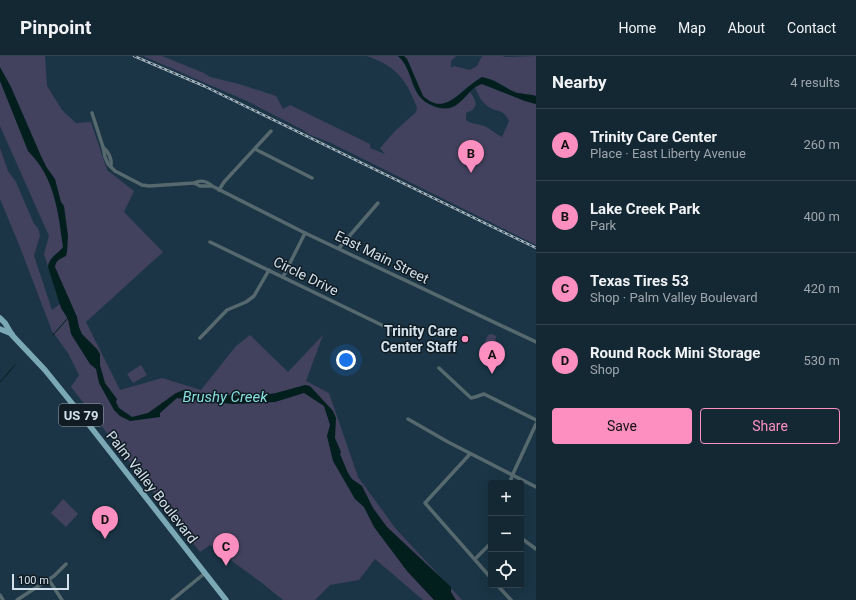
<!DOCTYPE html>
<meta charset="utf-8">
<style>
:root{--surface:#142834;--page:#213440;--text:#f1f3f6;--muted:#9da6ac;--line:#33444f;--accent:#fd8ec0}
body{margin:0;font-family:Roboto,sans-serif;background:var(--page);color:var(--text)}
.controls{position:absolute;right:12px;bottom:12px;display:grid;overflow:hidden;border-radius:4px;box-shadow:0 4px 16px #0002}
.controls button{width:36px;height:36px;display:grid;place-items:center;padding:0;border:0;border-bottom:1px solid var(--line);background:var(--surface);color:var(--text);font:20px sans-serif}
.scale{position:absolute;left:12px;bottom:10px;width:57px;box-sizing:border-box;padding-left:4px;border:2px solid #d2e1ec;border-top:0;font-size:11px;line-height:14px;white-space:nowrap;color:#d2e1ec;-webkit-text-stroke:3px #101b23;paint-order:stroke}
.you{position:absolute;left:346px;top:304px;width:14px;height:14px;margin:-10px;border:3px solid #fff;border-radius:50%;background:#1a73e8;box-shadow:0 0 0 6px #1a73e833}
.badge{display:grid;place-items:center;width:26px;height:26px;border-radius:50%;background:var(--accent);color:#111;font-size:13px;font-weight:700}
.pin{position:absolute;translate:-50% -33px;filter:drop-shadow(0 1px 2px #0008)}
.pin::after{content:'';position:absolute;top:21px;width:14px;height:12px;background:inherit;clip-path:polygon(0 0,100% 0,50% 100%)}
.list{margin:0;padding:0;list-style:none}
h2{display:flex;justify-content:space-between;align-items:center;height:52px;margin:0;padding:0 16px;font-size:17px}
h2 small{font-size:13px;font-weight:400;color:var(--muted)}
.list li{display:grid;grid-template-columns:26px 1fr auto;gap:12px;align-items:center;box-sizing:border-box;height:72px;padding:0 16px;border-top:1px solid var(--line)}
.list b{display:block;font-size:15px;white-space:nowrap}
.list p{margin:0;font-size:13px;white-space:nowrap;color:var(--muted)}
.list em{font-size:13px;font-style:normal;color:var(--muted)}
.actions{display:flex;gap:8px;padding:12px 16px}
.actions a{flex:1;padding:9px 0;border:1px solid var(--accent);border-radius:4px;text-align:center;font-size:14px;color:var(--accent)}
.actions .main{background:var(--accent);color:#111}
.icon{flex:none;width:22px;height:22px;fill:none;stroke:currentColor;stroke-width:2;stroke-linecap:round;stroke-linejoin:round}
.map{position:relative;flex:none;width:536px;height:544px;overflow:hidden}
header{display:flex;align-items:center;gap:24px;box-sizing:border-box;height:56px;padding:0 20px;background:var(--surface);border-bottom:1px solid var(--line)}
header strong{font-size:19px}
nav{display:flex;gap:22px;margin-inline-start:auto;font-size:14px}
main{display:flex}
aside{flex:1;background:var(--surface)}
.map>svg:first-child{display:block}
.green{fill:#42425f}
.water{fill:#021e1d}
.lines{fill:none;stroke-linecap:round;stroke-linejoin:round}
.stream{stroke:#021e1d;stroke-width:1}
.minor{stroke:#55696e;stroke-width:3.5}
.trunk{stroke:#7aa8b5;stroke-width:5.5}
.rail-casing{stroke:#a3b5c2;stroke-width:2.5}
.rail{stroke:#101b23;stroke-width:1;stroke-dasharray:3;stroke-linecap:butt}
.poi-dot{fill:#fd8ec0;stroke:#101b23;stroke-width:1.5}
.labels{text-anchor:middle;dominant-baseline:central;stroke-width:3;stroke-linejoin:round;paint-order:stroke}
.shield{fill:#101b23;stroke:#98a6b0;stroke-width:1}
.shield-label{font-size:13px;font-weight:bold;fill:#d2e1ec}
.street-label{font-size:14px;fill:#d2e1ec;stroke:#101b23}
.poi-label{font-size:14px;font-weight:bold;fill:#d2e1ec;stroke:#101b23;text-anchor:end}
.water-label{font-size:15px;font-style:italic;fill:#85dfdc;stroke:#101b23}
</style>
<header>
<strong>Pinpoint</strong>
<nav><a>Home</a><a>Map</a><a>About</a><a>Contact</a></nav>
</header>
<main>
<div class="map">
<svg width="536" height="544" viewBox="0 0 536 544">
<rect width="100%" height="100%" fill="#1b3546"/>
<g class="green">
<path d="M0 0H45L47 30 62 54 76 67 91 66 107 114 134 135 124 156 163 196 86 266 120 334 162 322 201 334 236 290 250 279 288 316 323 279 306 325 329 337 358 421 396 473 462 544H423L375 503 359 524 330 529 315 544H283L262 527 210 489 200 496 71 331 79 319 68 297 52 275 18 186 0 143V92L8 115 16 126 34 168 38 172 40 179 34 200 52 254 60 248 44 198 49 180 0 70Z"/>
<path d="M143 0H162L204 17 210 21 239 28 276 40 283 53 290 49 370 88V92L385 98 380 92 395 75 416 56 417 52C407 24 396 10 367 0H398C417 16 405 39 435 51 450 56 460 45 470 36 477 45 479 53 466 57V64C470 68 479 68 484 70 491 73 496 78 502 81L509 65C503 52 498 57 489 51 482 47 478 39 475 31L482 28 525 45 536 48V189L331 87 308 78 303 74 247 45Z"/>
<path d="M404 0H456L451 5V12L454 10 470 14 477 10 482 0H503L504 1 536 0V40C529 38 520 38 515 36 506 33 499 25 490 23 463 19 451 67 423 40L407 3Z"/>
<path d="M492 278 496 280 495 285 498 287 496 291 490 293 486 291 485 286 488 279Z"/>
<path d="M141 309 147 319 133 327 127 318Z"/>
<path d="M63 443 78 458 66 471 51 457Z"/>
</g>
<g class="water">
<path d="M398 0H404L407 3 423 40C446 62 462 32 482 21 494 24 503 30 514 36 519 38 529 38 536 40V48L525 45 482 28C469 31 464 48 450 52 444 53 438 52 432 49 410 41 414 14 398 0Z"/>
<path d="M0 11 11 31 41 100 47 112 55 123 61 146 64 150 68 180 67 196 66 200C60 203 56 204 55 211L77 261 79 271 82 278 97 293 100 298V309L105 327 117 343 116 346 119 352 132 361 148 357 176 337 184 334 201 338 207 337 251 341 276 337 305 329 310 330 333 355 336 362 335 382 341 396 340 398 348 417 352 423 362 430 373 452 387 471 451 531V536L456 544H434L407 515 374 471 364 451 355 443 333 405 327 380 330 369 324 350 304 337 275 346 233 348 177 342 160 357V361L130 365 120 360 114 354 99 327 96 313 90 308 71 278 68 263 61 252 48 211C49 201 58 198 63 191 58 155 55 122 28 95L0 25Z"/>
</g>
<g class="lines">
<g class="stream">
<path d="M53 279 68 262"/>
<path d="M0 326 15 309"/>
</g>
<g class="minor">
<path d="M92 57 103 91 105 101 108 108 115 115 142 129 149 130 194 127C200 124 207 125 212 130L305 177 536 286"/>
<path d="M103 91C108 95 112 103 111 109"/>
<path d="M255 93 312 122"/>
<path d="M194 127 200 130H212"/>
<path d="M219 134 224 126 271 75"/>
<path d="M210 186 392 274"/>
<path d="M339 192 378 147"/>
<path d="M283 221 305 177"/>
<path d="M200 282 227 254 246 246 254 240 269 214"/>
<path d="M439 312 471 342 475 341 484 338 536 364"/>
<path d="M408 363 448 386 536 431"/>
<path d="M470 398 425 447 491 522"/>
<path d="M510 427 512 420 536 368"/>
<path d="M521 482 536 493"/>
<path d="M475 503 491 487"/>
<path d="M49 524 62 544"/>
<path d="M497 529 511 544"/>
<path d="M0 539 3 544"/>
<path d="M17 544 54 520 66 508"/>
<path d="M172 544 205 517"/>
</g>
<g class="trunk">
<path d="M0 262 5 267 12 279 45 314 79 356 226 544"/>
<path d="M0 273 12 278"/>
</g>
<g class="rail-casing">
<path id="rail" d="M134 0 204 30 536 192"/>
</g>
<use href="#rail" class="rail"/>
</g>
<circle class="poi-dot" cx="465" cy="283" r="4"/>
<g class="labels">
<rect class="shield" x="59" y="348" width="44" height="22" rx="3"/>
<g class="shield-label">
<text x="81" y="359">US 79</text>
</g>
<g class="street-label">
<text transform="translate(382 201) rotate(26)">East Main Street</text>
<text transform="translate(306 220) rotate(26)">Circle Drive</text>
<text transform="translate(152 431) rotate(52)">Palm Valley Boulevard</text>
</g>
<g class="poi-label">
<text x="457" y="275">Trinity Care<tspan x="457" dy="16">Center Staff</tspan></text>
</g>
<g class="water-label">
<text x="225" y="341">Brushy Creek</text>
</g>
</g>
</svg>
<div class="controls">
<button>+</button>
<button>−</button>
<button><svg class="icon" aria-label="locate" viewBox="0 0 24 24"><circle cx="12" cy="12" r="6"/><path d="M12 2v4M12 18v4M2 12h4M18 12h4"/></svg></button>
</div>
<div class="scale">100 m</div>
<div class="you"></div>
<div class="pin badge" style="left:492px;top:318px">A</div>
<div class="pin badge" style="left:471px;top:117px">B</div>
<div class="pin badge" style="left:226px;top:510px">C</div>
<div class="pin badge" style="left:105px;top:483px">D</div>
</div>
<aside>
<h2>Nearby<small>4 results</small></h2>
<ul class="list">
<li><span class="badge">A</span><div><b>Trinity Care Center</b><p>Place · East Liberty Avenue</p></div><em>260 m</em></li>
<li><span class="badge">B</span><div><b>Lake Creek Park</b><p>Park</p></div><em>400 m</em></li>
<li><span class="badge">C</span><div><b>Texas Tires 53</b><p>Shop · Palm Valley Boulevard</p></div><em>420 m</em></li>
<li><span class="badge">D</span><div><b>Round Rock Mini Storage</b><p>Shop</p></div><em>530 m</em></li>
</ul>
<div class="actions"><a class="main">Save</a><a>Share</a></div>
</aside>
</main>
